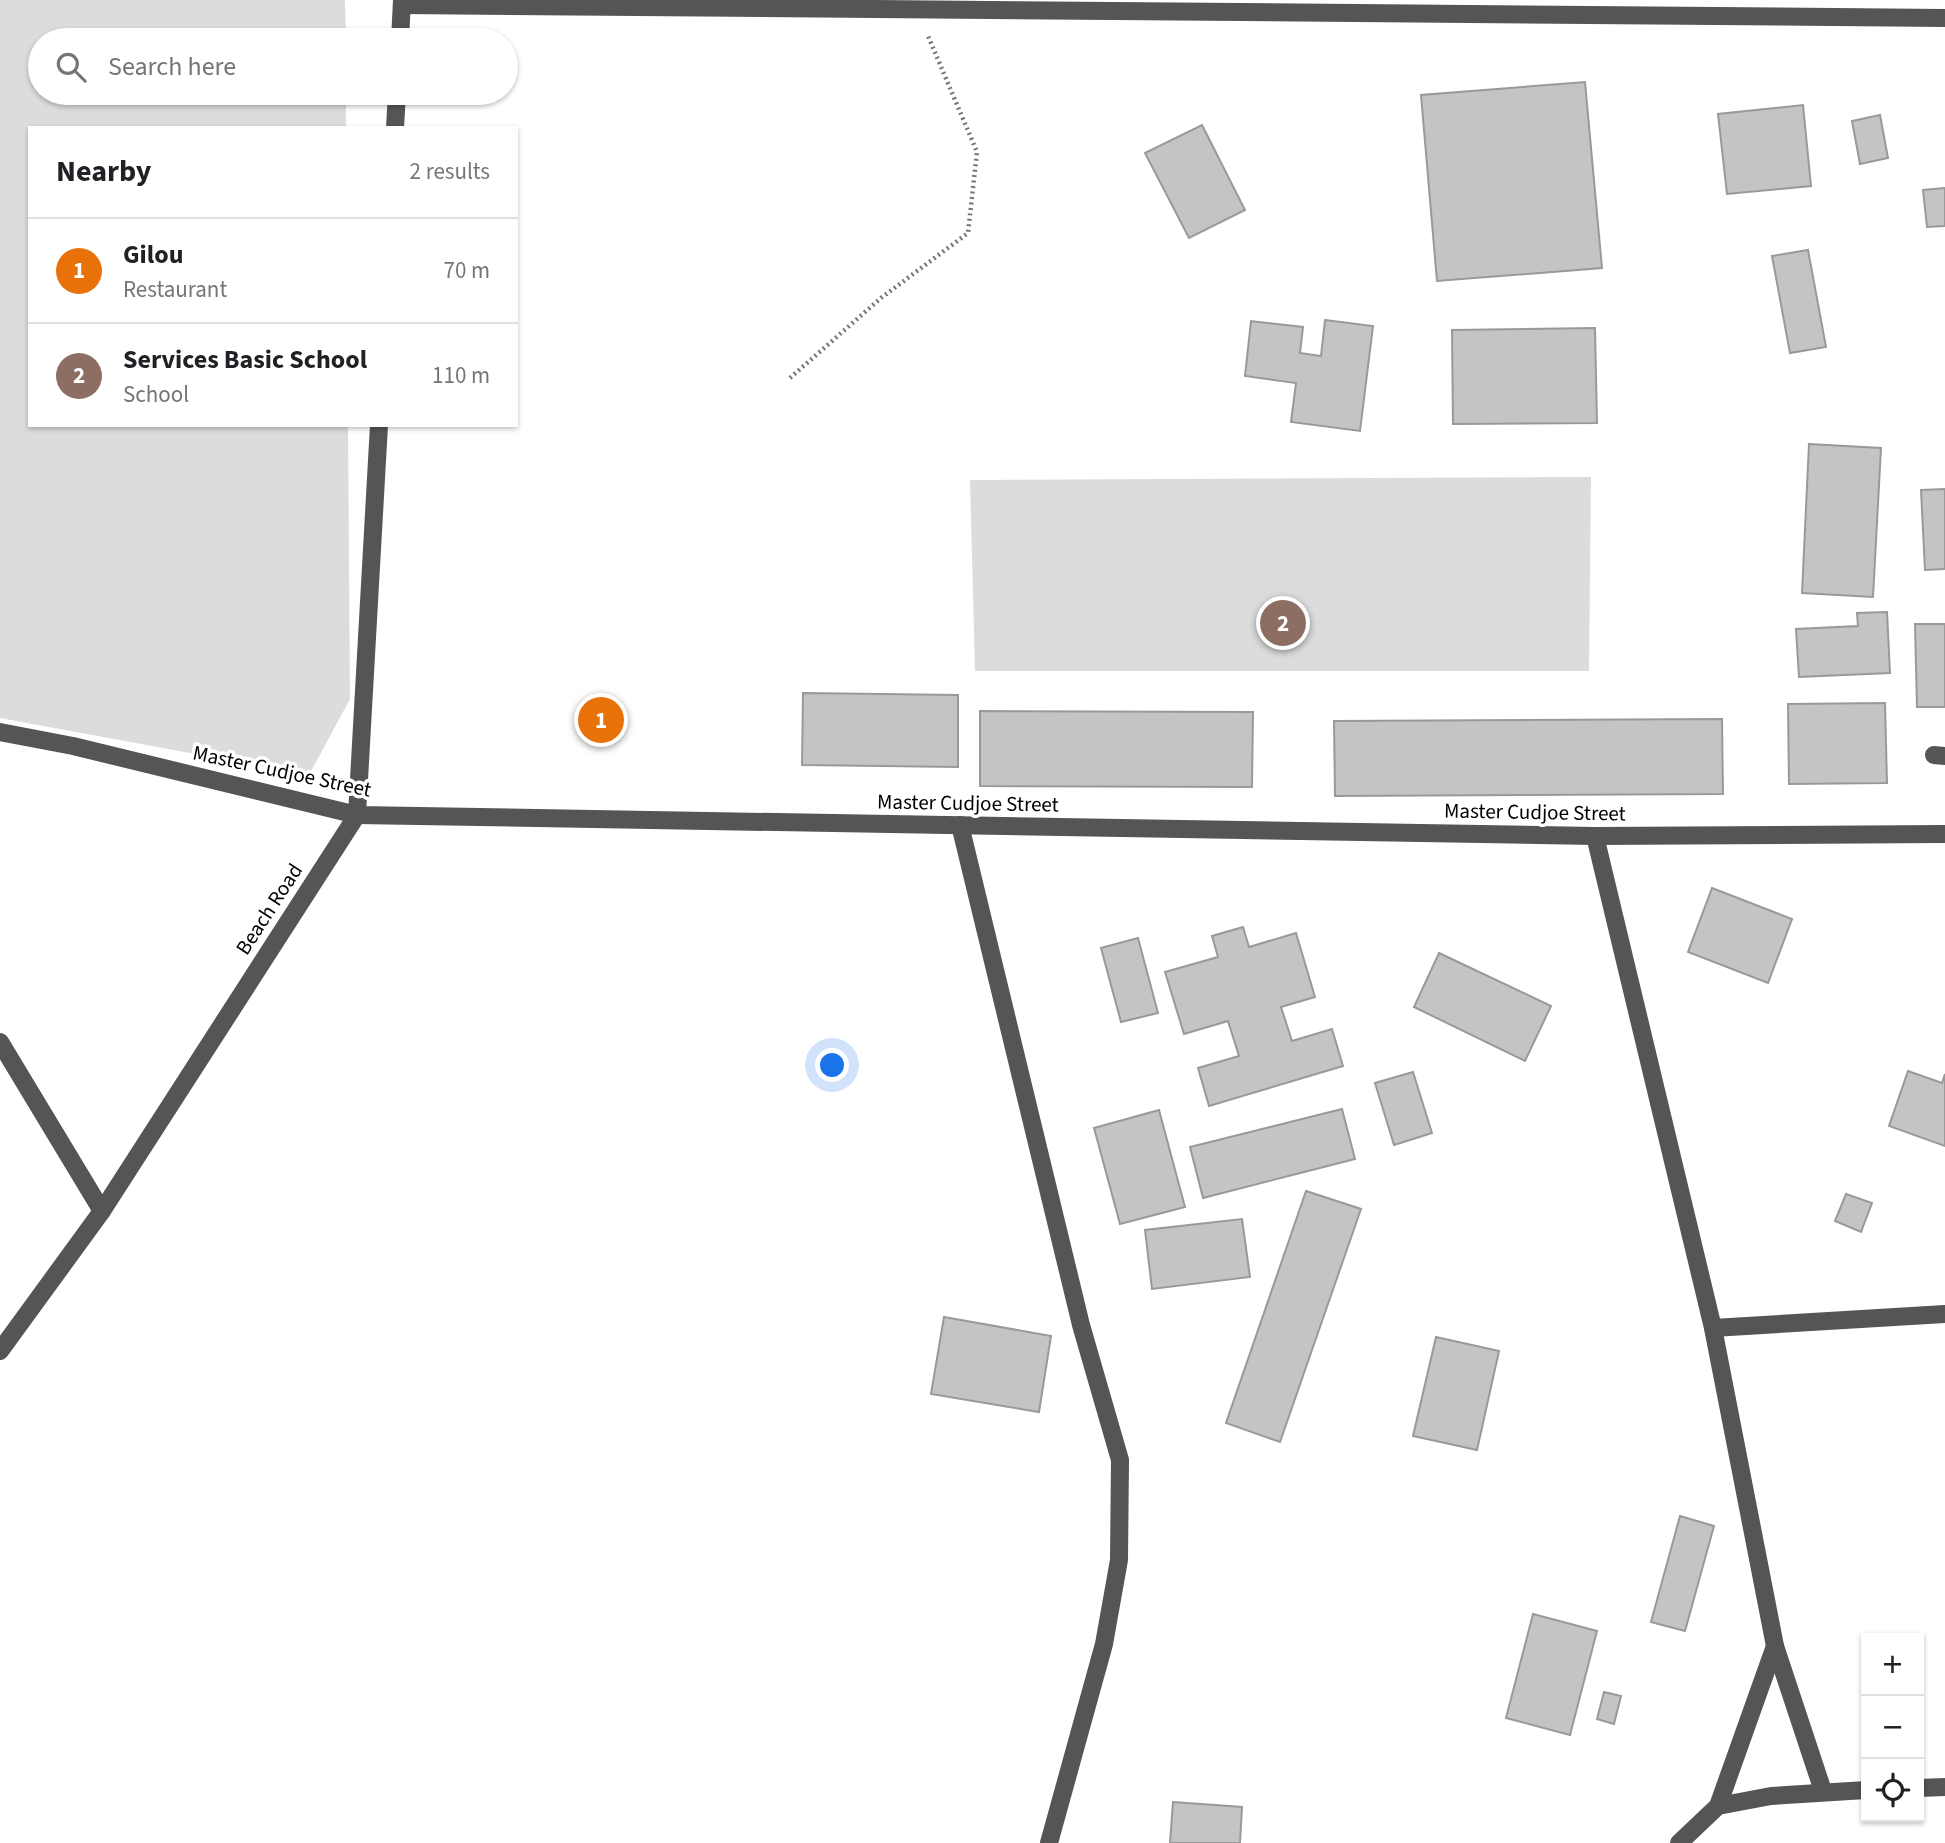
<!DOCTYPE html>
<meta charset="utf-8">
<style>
:root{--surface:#fff;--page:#f6f6f6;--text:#202124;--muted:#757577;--line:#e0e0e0;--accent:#d93025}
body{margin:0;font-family:"Source Sans 3",sans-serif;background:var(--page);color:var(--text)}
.controls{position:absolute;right:21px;bottom:21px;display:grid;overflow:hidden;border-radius:0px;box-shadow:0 2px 5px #0004}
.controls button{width:63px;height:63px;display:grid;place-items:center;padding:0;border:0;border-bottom:2px solid var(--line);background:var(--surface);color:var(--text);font:35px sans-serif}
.you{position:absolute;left:833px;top:1066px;width:24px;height:24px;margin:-18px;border:5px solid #fff;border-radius:50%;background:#1a73e8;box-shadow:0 0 0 10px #1a73e833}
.badge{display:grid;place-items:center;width:46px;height:46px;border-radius:50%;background:var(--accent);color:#fff;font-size:23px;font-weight:700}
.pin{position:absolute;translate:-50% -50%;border:4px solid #fff;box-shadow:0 2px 7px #0006}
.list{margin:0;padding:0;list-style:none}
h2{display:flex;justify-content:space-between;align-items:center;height:91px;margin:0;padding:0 28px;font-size:30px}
h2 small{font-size:23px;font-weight:400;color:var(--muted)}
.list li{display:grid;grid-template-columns:46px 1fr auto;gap:21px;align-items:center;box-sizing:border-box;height:105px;padding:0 28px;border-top:2px solid var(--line)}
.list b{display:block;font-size:26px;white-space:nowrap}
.list p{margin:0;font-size:23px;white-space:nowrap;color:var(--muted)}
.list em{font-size:23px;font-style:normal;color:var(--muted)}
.icon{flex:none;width:38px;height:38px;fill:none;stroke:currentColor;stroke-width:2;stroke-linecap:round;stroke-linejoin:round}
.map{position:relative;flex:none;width:1945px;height:1843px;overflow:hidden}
.search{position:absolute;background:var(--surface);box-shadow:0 2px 5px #0004;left:28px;top:28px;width:490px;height:77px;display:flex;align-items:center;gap:18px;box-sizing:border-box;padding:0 24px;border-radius:38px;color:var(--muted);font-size:26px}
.panel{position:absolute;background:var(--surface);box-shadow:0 2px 5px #0004;left:28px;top:126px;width:490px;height:301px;border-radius:0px}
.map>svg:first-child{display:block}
.green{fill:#dcdcdc}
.building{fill:#c4c4c4;stroke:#999;stroke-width:2}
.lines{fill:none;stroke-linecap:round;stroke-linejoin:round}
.path{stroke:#777;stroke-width:4.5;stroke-dasharray:2 3.5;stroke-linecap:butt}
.minor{stroke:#555;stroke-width:18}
.labels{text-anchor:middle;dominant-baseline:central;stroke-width:7;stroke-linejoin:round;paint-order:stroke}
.street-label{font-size:21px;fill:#000;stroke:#fff}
</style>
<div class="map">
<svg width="1945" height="1843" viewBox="0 0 1945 1843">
<rect width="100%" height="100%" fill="#fff"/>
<g class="green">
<path d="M0 0H345L346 40H40V93H346V128H30V425H348L350 699 309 775 0 718Z"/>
<path d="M1591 477 1589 671H975L970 480Z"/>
</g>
<g class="building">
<path d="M1585 82 1602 268 1437 281 1421 95Z"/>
<path d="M1803 105 1811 186 1727 194 1718 114Z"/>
<path d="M1880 115 1888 158 1860 164 1852 121Z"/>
<path d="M1202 125 1245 210 1189 238 1145 153Z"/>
<path d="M1945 188V226L1927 227 1923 190Z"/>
<path d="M1808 250 1826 347 1790 353 1772 256Z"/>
<path d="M1325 320 1373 326 1360 431 1291 422 1296 383 1245 376 1251 321 1303 327 1300 353 1321 356Z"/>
<path d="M1595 328 1597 423 1453 424 1452 330Z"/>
<path d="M1809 444 1881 448 1873 597 1802 593Z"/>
<path d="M1945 489V569L1925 570 1921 490Z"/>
<path d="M1887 612 1890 673 1799 677 1796 629 1858 626 1857 613Z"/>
<path d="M1915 624H1945V707H1917Z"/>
<path d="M803 693 958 695V767L802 765Z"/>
<path d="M1885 703 1887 783 1789 784 1788 704Z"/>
<path d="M980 711 1253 712 1252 787 980 786Z"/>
<path d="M1722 719 1723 794 1335 796 1334 721Z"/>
<path d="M1712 888 1792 919 1768 983 1688 952Z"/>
<path d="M1243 927 1249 947 1296 933 1315 997 1281 1007 1292 1041 1332 1029 1343 1066 1209 1106 1198 1068 1239 1056 1228 1021 1184 1034 1165 972 1218 957 1212 936Z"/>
<path d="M1138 938 1158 1013 1121 1022 1101 948Z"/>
<path d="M1439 953 1551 1006 1525 1061 1414 1007Z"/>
<path d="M1908 1071 1942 1083 1945 1074V1146L1889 1126Z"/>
<path d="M1413 1072 1432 1133 1394 1145 1375 1083Z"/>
<path d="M1342 1109 1355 1159 1203 1198 1190 1147Z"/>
<path d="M1159 1110 1185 1207 1120 1224 1094 1128Z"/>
<path d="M1306 1191 1361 1209 1280 1442 1226 1423Z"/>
<path d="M1846 1194 1872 1203 1861 1232 1835 1221Z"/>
<path d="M1242 1219 1250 1277 1152 1289 1145 1230Z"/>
<path d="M944 1317 1051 1336 1039 1412 931 1394Z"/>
<path d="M1436 1337 1499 1351 1477 1450 1413 1436Z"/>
<path d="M1680 1516 1714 1526 1685 1631 1651 1622Z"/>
<path d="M1533 1614 1597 1631 1570 1735 1506 1718Z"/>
<path d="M1604 1692 1621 1696 1614 1724 1597 1719Z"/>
<path d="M1173 1802 1242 1807 1240 1843H1170Z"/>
</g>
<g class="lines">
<path class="path" d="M790 378 881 298 968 233 977 152 928 36"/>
<g class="minor">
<path d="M402 5 1945 18"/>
<path d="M400 40 402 0"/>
<path d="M395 128 397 93"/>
<path d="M0 732 73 746 357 815 1595 836 1945 834"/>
<path d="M1934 755 1945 756"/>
<path d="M960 825 1081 1325 1120 1460 1119 1560 1104 1644 1049 1843"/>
<path d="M1595 836 1713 1328 1775 1646 1823 1791"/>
<path d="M0 1042 102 1211"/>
<path d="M1713 1328 1945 1314"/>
<path d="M0 1351 102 1211 357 815 379 425"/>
<path d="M1919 1788 1945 1787"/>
<path d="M1718 1806 1771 1796 1866 1790"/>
<path d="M1679 1843 1718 1806 1775 1646"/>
</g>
</g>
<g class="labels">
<g class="street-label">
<text transform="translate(282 771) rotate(12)">Master Cudjoe Street</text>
<text transform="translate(968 803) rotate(1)">Master Cudjoe Street</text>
<text transform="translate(1535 812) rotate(1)">Master Cudjoe Street</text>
<text transform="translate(269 909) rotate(-57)">Beach Road</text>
</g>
</g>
</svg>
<div class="controls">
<button>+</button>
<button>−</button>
<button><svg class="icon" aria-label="locate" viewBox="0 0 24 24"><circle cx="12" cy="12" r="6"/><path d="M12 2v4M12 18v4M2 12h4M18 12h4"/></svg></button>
</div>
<div class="you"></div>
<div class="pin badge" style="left:601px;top:720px;background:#e8710a">1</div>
<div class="pin badge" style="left:1283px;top:623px;background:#8d6e63">2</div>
<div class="search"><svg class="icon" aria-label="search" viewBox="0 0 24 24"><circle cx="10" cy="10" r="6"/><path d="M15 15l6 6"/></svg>Search here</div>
<section class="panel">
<h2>Nearby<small>2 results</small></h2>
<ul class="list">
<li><span class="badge" style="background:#e8710a">1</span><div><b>Gilou</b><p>Restaurant</p></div><em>70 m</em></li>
<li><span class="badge" style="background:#8d6e63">2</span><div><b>Services Basic School</b><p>School</p></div><em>110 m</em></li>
</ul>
</section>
</div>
